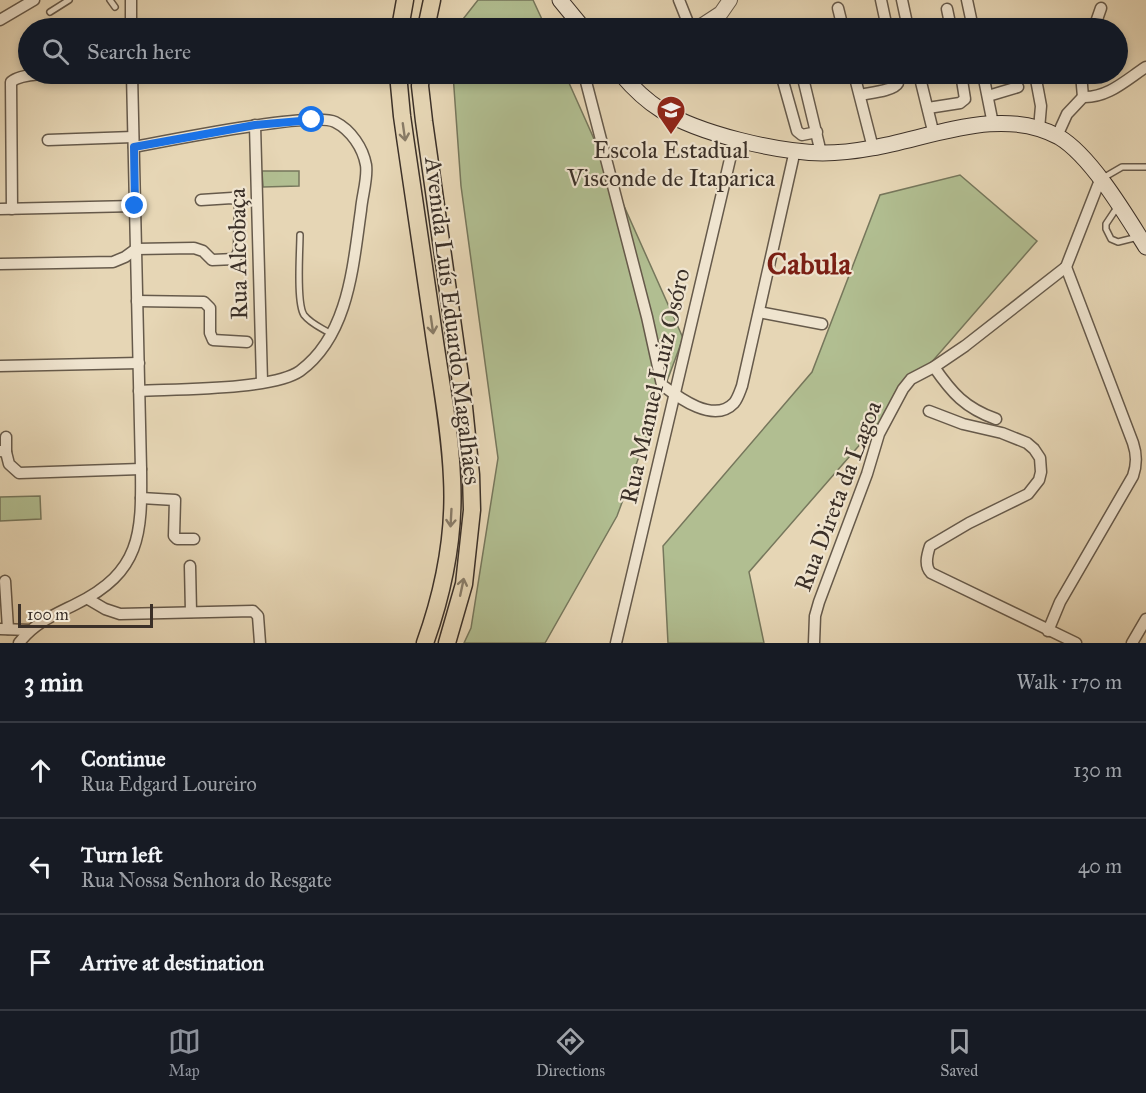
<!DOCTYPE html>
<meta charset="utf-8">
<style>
:root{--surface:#171b24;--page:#242831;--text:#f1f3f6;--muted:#9ea1a6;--line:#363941;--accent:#8c9099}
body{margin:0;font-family:"IM FELL Great Primer",serif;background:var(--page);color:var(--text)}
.scale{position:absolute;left:18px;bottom:15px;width:135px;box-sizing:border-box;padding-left:6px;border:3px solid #3b3028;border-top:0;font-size:16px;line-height:21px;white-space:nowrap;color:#3b3028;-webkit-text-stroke:4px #efe4cf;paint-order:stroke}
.stop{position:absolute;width:18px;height:18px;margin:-14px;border:4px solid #1a73e8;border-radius:50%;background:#fff}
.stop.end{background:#1a73e8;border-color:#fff;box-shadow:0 2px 6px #0008}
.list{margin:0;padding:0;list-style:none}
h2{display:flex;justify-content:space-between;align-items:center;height:78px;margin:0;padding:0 24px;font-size:26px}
h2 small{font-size:20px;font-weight:400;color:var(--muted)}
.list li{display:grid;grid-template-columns:39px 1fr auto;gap:18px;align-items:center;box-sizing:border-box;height:96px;padding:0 24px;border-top:2px solid var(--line)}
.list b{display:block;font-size:22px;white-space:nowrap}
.list p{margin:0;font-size:20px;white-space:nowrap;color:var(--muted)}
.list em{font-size:20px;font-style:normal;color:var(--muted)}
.icon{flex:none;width:33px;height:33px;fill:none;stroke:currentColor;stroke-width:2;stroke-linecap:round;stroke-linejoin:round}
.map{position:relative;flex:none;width:1146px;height:643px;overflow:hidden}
.search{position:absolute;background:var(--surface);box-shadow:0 3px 9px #0003;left:18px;right:18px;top:18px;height:66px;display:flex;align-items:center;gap:15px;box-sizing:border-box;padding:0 21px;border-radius:33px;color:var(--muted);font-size:22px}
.sheet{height:366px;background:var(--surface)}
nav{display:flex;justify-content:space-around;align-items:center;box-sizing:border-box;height:84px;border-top:2px solid var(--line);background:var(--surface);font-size:16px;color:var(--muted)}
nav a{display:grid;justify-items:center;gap:3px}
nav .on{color:var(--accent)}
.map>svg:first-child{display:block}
.green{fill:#b1be91;stroke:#76775c;stroke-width:1.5}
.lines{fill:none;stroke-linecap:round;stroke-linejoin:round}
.service-casing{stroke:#665a4b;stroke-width:8}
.minor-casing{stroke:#665a4b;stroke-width:13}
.tertiary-casing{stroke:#665a4b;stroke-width:16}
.secondary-casing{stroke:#3b3028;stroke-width:17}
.primary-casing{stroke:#3b3028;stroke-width:19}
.service{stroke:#efe4cf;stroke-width:5}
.minor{stroke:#efe4cf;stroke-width:10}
.tertiary{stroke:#efe4cf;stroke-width:14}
.secondary{stroke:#efe4cf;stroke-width:15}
.primary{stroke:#e6d6b5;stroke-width:16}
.oneway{stroke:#887b67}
.route{stroke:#1a73e8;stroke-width:8}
.labels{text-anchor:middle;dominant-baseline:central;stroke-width:4.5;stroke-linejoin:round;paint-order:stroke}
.poi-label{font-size:24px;fill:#3b3028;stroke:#efe4cf}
.street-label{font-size:24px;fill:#3b3028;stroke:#efe4cf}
.district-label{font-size:30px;font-weight:bold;fill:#7a1f14;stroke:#efe4cf}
</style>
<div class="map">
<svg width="1146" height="643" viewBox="0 0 1146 643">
<rect width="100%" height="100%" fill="#e6d6b5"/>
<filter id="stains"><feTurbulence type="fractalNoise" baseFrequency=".00333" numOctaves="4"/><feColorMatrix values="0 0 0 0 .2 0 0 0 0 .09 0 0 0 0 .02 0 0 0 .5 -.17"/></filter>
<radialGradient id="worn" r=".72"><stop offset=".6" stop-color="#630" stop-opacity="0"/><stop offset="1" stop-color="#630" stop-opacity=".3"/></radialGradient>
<g class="green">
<path d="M478 0H533L546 28H456Z"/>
<path d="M453 74H565L683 338 617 516 545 643H464L471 628 498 458 461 186Z"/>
<path d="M262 171H299V186L263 187Z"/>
<path d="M960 175 1037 241 749 572 764 643H668L663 546 812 372 880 195Z"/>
<path d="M40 496 41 519 0 521V497Z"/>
</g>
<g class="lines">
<g class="service-casing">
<g id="service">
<path d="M110 0 115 7"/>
<path d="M50 12 69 0"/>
<path d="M1103 178 1122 167H1146"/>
<path d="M1118 206 1106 224V229L1111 239 1118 242 1138 237"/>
<path d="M300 235C300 251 296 303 304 315 311 324 322 328 331 334"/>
</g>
</g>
<g class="minor-casing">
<g id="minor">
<path d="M131 0V28"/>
<path d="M679 0 687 20 688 28"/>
<path d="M881 0 887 28"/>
<path d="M902 0 908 28"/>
<path d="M967 0 973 28"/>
<path d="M838 8 843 28"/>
<path d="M947 9 951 28"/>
<path d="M0 20 34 0"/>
<path d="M1094 28 1101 8"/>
<path d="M584 74 647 317 662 385C679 398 714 424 734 403 738 398 740 391 742 386L793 159"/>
<path d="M781 74 797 131 802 135 817 132"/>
<path d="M802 74 821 153"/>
<path d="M854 74 873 148"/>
<path d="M919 74 934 135"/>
<path d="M983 74 993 124"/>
<path d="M1035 74 1041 106 1039 129"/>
<path d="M1081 74 1083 97"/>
<path d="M860 95C868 93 894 91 898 83 899 81 898 76 897 74"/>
<path d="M988 96 1018 87"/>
<path d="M928 108 960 103 965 99 961 74"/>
<path d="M255 125 262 382"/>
<path d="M1057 136 1067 114 1083 97C1108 98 1126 80 1146 67"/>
<path d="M48 140 133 137"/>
<path d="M134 147C166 141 313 111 335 122 351 130 363 148 366 165 368 178 362 196 361 210 353 265 349 335 300 371 273 390 175 389 139 391"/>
<path d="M0 209 135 206"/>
<path d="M12 209 11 82C24 71 65 74 83 74"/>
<path d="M0 264 113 262 125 257 136 249 194 248 203 251 212 260 235 259 239 251 240 203 237 199 232 198 201 200"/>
<path d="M1066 267 1100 180"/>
<path d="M137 301 204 302 210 308V333L213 340 247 342"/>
<path d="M759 312 822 324"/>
<path d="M0 366 139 363"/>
<path d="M934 367C952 393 965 408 996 419"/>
<path d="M929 411 963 424 1002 433 1027 443 1034 449 1040 458 1041 472 1039 480 1028 494 969 523 930 546C927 555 924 566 931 573L1076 643"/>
<path d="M0 451 6 452 9 464 19 473 141 469"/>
<path d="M6 452V437"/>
<path d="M141 498 175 500 174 536 177 539H194"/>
<path d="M190 566 191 612"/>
<path d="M5 581 8 629"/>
<path d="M88 599 105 609 120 614 253 611 258 616 260 643"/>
<path d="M0 629 29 630"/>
<path d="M1048 631 1060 602 1133 476C1137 464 1137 455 1133 443L1066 267"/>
<path d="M19 643C34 623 54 615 76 604 141 572 142 534 141 469L132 74"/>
<path d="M616 643 735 138"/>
<path d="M814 643 815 616 819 602 867 474 879 434 903 389 911 379 934 367 965 346 1066 267"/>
<path d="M1132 643 1146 619"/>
</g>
</g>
<g class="tertiary-casing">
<path id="tertiary" d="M698 28 721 13 730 0"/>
</g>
<g class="secondary-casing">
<g id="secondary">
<path d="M560 0 583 28"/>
<path d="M621 74C633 88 645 100 661 110 700 134 776 152 823 153 839 153 856 151 872 148 931 138 1001 105 1059 137 1091 156 1126 215 1146 247"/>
</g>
</g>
<g class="primary-casing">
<g id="primary">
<path d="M400 28 405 0"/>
<path d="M426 28 432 0"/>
<path d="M398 74 402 116C412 187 423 258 433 328 440 378 450 428 452 478 455 534 444 590 425 643"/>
<path d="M421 74 420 86 424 121 463 397 471 475 472 510 464 584 447 643"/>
</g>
</g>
<use href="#service" class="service"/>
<use href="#minor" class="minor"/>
<use href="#tertiary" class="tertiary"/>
<use href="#secondary" class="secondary"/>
<use href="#primary" class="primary"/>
</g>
<defs><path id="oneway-shaft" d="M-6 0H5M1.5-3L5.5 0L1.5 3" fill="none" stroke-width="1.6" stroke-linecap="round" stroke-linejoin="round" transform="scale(1.5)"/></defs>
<g class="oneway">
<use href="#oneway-shaft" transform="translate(404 132) rotate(82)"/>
<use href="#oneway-shaft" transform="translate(432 325) rotate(82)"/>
<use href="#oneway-shaft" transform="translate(451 518) rotate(93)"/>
<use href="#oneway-shaft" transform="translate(462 587) rotate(-78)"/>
</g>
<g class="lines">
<path class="route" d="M135 206 134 147 255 125 312 120"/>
</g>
<defs>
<g id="school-pin" transform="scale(1.5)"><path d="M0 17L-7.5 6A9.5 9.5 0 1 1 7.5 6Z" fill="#8f2418" stroke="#efe4cf"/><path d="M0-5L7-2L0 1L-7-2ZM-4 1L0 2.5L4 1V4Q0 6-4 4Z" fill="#fff"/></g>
</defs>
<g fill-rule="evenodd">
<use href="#school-pin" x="671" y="110"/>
</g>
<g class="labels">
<g class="poi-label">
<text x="671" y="150">Escola Estadual<tspan x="671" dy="28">Visconde de Itaparica</tspan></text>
</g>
<g class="street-label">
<text transform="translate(238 254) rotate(-91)">Rua Alcobaça</text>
<text transform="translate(453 321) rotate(83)">Avenida Luís Eduardo Magalhães</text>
<text transform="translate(655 386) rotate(-77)">Rua Manuel Luiz Osóro</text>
<text transform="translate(838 496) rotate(-69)">Rua Direta da Lagoa</text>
</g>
<g class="district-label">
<text x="809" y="264">Cabula</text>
</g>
</g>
<rect width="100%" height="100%" filter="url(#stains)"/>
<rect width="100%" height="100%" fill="url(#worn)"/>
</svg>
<div class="scale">100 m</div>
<div class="stop" style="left:312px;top:120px"></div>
<div class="stop end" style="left:135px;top:206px"></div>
<div class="search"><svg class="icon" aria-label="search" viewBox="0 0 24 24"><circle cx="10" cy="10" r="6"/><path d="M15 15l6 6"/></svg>Search here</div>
</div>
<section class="sheet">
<h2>3 min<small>Walk · 170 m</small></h2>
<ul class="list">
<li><svg class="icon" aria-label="ahead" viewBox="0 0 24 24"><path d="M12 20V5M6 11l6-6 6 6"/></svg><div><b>Continue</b><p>Rua Edgard Loureiro</p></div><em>130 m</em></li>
<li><svg class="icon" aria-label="left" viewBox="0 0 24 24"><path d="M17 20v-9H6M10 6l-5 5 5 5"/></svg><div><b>Turn left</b><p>Rua Nossa Senhora do Resgate</p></div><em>40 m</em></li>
<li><svg class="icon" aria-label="arrive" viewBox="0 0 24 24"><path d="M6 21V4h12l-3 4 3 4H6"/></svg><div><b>Arrive at destination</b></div></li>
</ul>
</section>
<nav>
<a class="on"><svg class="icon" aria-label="map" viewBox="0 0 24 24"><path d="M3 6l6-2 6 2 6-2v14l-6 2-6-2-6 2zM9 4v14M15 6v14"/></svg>Map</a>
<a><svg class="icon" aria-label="directions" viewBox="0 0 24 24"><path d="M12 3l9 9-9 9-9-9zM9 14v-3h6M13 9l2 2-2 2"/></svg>Directions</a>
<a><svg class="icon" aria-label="saved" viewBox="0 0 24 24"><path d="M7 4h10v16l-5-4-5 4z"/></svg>Saved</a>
</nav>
